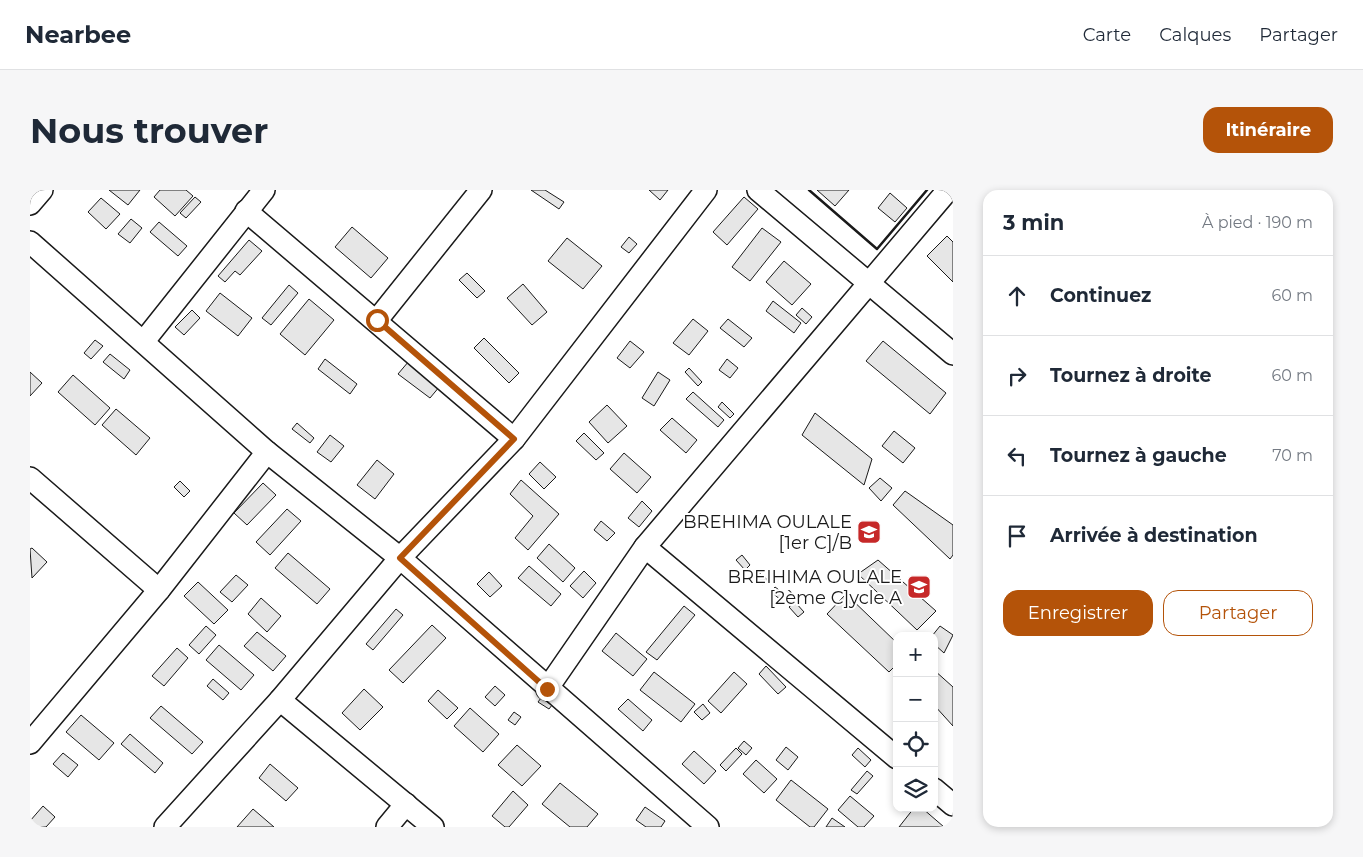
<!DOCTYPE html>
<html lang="fr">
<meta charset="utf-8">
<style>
:root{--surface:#fff;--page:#f6f6f7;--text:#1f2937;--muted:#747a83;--line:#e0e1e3;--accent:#b45309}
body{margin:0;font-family:Montserrat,sans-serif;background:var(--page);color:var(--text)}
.controls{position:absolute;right:15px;bottom:15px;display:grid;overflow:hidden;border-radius:10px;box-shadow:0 2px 8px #0003}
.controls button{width:45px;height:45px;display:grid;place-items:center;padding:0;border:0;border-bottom:1px solid var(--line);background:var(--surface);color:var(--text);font:25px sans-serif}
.stop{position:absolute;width:15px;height:15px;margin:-11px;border:4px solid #b45309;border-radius:50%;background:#fff}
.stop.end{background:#b45309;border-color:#fff;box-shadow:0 1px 5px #0008}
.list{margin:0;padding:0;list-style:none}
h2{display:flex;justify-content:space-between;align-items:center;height:65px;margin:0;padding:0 20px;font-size:21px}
h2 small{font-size:16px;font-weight:400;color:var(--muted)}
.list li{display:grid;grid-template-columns:32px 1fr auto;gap:15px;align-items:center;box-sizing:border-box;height:80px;padding:0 20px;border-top:1px solid var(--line)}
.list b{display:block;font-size:19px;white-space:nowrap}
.list em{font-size:16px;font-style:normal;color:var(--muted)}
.actions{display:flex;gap:10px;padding:15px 20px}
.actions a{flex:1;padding:11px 0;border:1px solid var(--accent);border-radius:15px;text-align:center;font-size:18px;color:var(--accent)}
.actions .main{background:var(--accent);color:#fff}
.icon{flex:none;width:28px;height:28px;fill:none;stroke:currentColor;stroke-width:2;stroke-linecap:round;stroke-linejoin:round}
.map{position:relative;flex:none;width:923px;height:637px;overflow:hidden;border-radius:15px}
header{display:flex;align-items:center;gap:30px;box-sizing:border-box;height:70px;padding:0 25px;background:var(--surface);border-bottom:1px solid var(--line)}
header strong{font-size:24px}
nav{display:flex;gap:28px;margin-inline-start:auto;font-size:18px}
.intro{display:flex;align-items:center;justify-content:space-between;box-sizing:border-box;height:120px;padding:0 30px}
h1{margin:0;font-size:35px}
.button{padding:12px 22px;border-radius:15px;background:var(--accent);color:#fff;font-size:18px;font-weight:700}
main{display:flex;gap:30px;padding:0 30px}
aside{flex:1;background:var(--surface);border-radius:15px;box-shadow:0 2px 8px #0003}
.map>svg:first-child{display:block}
.building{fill:#e6e6e6;stroke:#1a1a1a}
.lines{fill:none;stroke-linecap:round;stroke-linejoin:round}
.minor-casing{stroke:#1a1a1a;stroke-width:24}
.minor{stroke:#fff;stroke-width:21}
.wall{stroke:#1a1a1a;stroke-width:2.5}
.route{stroke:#b45309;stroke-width:6}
.labels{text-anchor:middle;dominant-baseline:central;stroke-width:4;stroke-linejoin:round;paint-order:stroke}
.poi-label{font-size:18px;fill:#1a1a1a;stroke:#fff;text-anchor:end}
</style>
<header>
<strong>Nearbee</strong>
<nav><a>Carte</a><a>Calques</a><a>Partager</a></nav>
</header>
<div class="intro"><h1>Nous trouver</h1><a class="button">Itinéraire</a></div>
<main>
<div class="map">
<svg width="923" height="637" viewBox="0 0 923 637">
<rect width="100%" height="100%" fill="#fff"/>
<g class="building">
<path d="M79 0H110L98 15Z"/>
<path d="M130 0H156L163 6 145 26 124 7Z"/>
<path d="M501 0H515L534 12 529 19Z"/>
<path d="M619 0H638L630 10Z"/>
<path d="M787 0H819L805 16Z"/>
<path d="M860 3 877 18 865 32 848 18Z"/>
<path d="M165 7 171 12 156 28 150 23Z"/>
<path d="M714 7 728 19 697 55 683 42Z"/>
<path d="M71 8 90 24 76 39 58 22Z"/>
<path d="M101 29 112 38 100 53 88 44Z"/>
<path d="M129 32 157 56 148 66 120 42Z"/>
<path d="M322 37 358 68 341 88 305 57Z"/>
<path d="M732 38 751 52 720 91 702 77Z"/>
<path d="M917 46 923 52V92L897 66Z"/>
<path d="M599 47 607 54 599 63 591 57Z"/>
<path d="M537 48 572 76 553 99 518 71Z"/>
<path d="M219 50 232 61 210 85 205 81 195 92 188 86Z"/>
<path d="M754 71 781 94 762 115 736 92Z"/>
<path d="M437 83 455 101 447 108 429 90Z"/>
<path d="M493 94 517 122 502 135 477 108Z"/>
<path d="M259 95 268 103 241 135 232 128Z"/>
<path d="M190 103 222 128 208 146 176 121Z"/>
<path d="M279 109 304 130 275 165 250 144Z"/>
<path d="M743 111 771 133 764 143 736 121Z"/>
<path d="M772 118 782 127 776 134 766 125Z"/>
<path d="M162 120 170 128 154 145 145 137Z"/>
<path d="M663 129 678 141 659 165 643 153Z"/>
<path d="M698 129 722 148 714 157 690 138Z"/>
<path d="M454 148 489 183 479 193 444 158Z"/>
<path d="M65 150 73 156 61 169 54 163Z"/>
<path d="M600 151 614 162 600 178 587 168Z"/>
<path d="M853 151 916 203 900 224 836 171Z"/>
<path d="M80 164 100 180 94 189 73 172Z"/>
<path d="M295 169 327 194 320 204 288 179Z"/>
<path d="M697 169 708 178 700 188 689 180Z"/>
<path d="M379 171 410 196 400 208 368 184Z"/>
<path d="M659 178 672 192 668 196 655 182Z"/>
<path d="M0 182 12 193 0 206Z"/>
<path d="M628 182 640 190 624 216 612 208Z"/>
<path d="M43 185 80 218 65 235 28 202Z"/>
<path d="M663 202 694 230 688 237 656 209Z"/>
<path d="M692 212 704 224 700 228 688 217Z"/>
<path d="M577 215 597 236 578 253 559 232Z"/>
<path d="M86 219 120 248 106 265 72 235Z"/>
<path d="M785 223 842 269 834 295 772 245Z"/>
<path d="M642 228 667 250 656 263 630 240Z"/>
<path d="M267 233 284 248 280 253 262 239Z"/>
<path d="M864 241 885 258 873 273 852 256Z"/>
<path d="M554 243 574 263 566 270 546 251Z"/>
<path d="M300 245 314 256 301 272 287 262Z"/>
<path d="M594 263 621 287 607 303 580 279Z"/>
<path d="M347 270 364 284 345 309 327 295Z"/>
<path d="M510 272 526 287 514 299 499 284Z"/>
<path d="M850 288 862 298 851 311 839 298Z"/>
<path d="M491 290 529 324 498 360 485 348 503 326 480 304Z"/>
<path d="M150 291 160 301 154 307 144 297Z"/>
<path d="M233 293 246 305 217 335 204 323Z"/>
<path d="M875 301 923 335V365L920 369 863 315Z"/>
<path d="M612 311 622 321 609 337 598 328Z"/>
<path d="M257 319 271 331 240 365 226 352Z"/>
<path d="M571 331 585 343 577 351 564 340Z"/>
<path d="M519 354 545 378 533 392 507 368Z"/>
<path d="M2 358 17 372 2 388 0 359Z"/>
<path d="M258 363 300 399 287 414 245 378Z"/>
<path d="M712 365 720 375 715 380 706 370Z"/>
<path d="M848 370 906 421 887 440 828 384Z"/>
<path d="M499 376 531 404 521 416 488 388Z"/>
<path d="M726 380 737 389 733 395 722 385Z"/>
<path d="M554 381 566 393 553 408 540 396Z"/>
<path d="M459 382 472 396 460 407 447 394Z"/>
<path d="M206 385 218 395 202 412 190 402Z"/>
<path d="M168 392 198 420 184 434 154 406Z"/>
<path d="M745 397 756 405 751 410 741 402Z"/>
<path d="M816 404 867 453V474L859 482 797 424Z"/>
<path d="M231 408 251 426 237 442 218 424Z"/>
<path d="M765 412 774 422 768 427 759 417Z"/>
<path d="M654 416 665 425 627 470 616 462Z"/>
<path d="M366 419 373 425 343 460 336 454Z"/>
<path d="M402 435 416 448 373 493 359 480Z"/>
<path d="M176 436 186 445 169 464 159 455Z"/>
<path d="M910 436 923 445 914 463 904 454V446H902Z"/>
<path d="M227 442 256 466 243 481 214 456Z"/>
<path d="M586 443 617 469 603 486 572 461Z"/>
<path d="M189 455 224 485 211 500 176 470Z"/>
<path d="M147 458 158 468 134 496 122 486Z"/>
<path d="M736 476 756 497 748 504 729 484Z"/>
<path d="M904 480 923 497V536L904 515Z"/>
<path d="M624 482 665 514 651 532 610 500Z"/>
<path d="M704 482 717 494 691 523 678 511Z"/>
<path d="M183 489 199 503 193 510 177 496Z"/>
<path d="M465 496 475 505 465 516 455 507Z"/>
<path d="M334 499 353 517 330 540 312 523Z"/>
<path d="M408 500 428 518 417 529 398 511Z"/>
<path d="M511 508 522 515 519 519 508 512Z"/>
<path d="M598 509 622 530 613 541 588 519Z"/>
<path d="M673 514 680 523 672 530 664 522Z"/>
<path d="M131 516 173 552 162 564 120 528Z"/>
<path d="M440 518 469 544 453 562 424 536Z"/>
<path d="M484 522 491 527 485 535 478 530Z"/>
<path d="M51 525 84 553 69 570 36 542Z"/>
<path d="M100 544 133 573 125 583 91 554Z"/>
<path d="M714 551 722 558 716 565 708 558Z"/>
<path d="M487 555 511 576 492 596 468 575Z"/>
<path d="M756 557 768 567 758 580 746 570Z"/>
<path d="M706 558 712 564 696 581 690 575Z"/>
<path d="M828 558 841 570 835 577 822 565Z"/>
<path d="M664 561 686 581 674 594 652 574Z"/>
<path d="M33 563 48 575 38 587 23 574Z"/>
<path d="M726 570 747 589 734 603 713 584Z"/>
<path d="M240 574 268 598 256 611 229 588Z"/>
<path d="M837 581 843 586 827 604 821 600Z"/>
<path d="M761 590 798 619 784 637H780L746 610Z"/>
<path d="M530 593 568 624 557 637H540L512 614Z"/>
<path d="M483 601 498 615 479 637H475L462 626Z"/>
<path d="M820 606 844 626 834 637H828L808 620Z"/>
<path d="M13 616 25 627 16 637H0V631Z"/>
<path d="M615 617 635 631 631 637H616L606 630Z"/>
<path d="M884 618H892L914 637H869Z"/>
<path d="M223 619 244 637H207Z"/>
<path d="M802 628 815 637H796Z"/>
</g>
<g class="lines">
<g class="minor-casing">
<g id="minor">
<path d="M728 0 923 164"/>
<path d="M0 14 12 0"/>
<path d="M216 21 484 249"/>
<path d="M0 52 237 262 370 368 678 637"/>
<path d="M347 130 451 0"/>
<path d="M114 151 234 0"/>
<path d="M0 288 129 400"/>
<path d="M615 357 867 568"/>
<path d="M517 499 615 357 918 0"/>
<path d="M250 510 403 637"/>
<path d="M0 553 129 400 237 262"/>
<path d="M904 599 923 615"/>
<path d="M135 637 250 510 370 368 484 249 676 0"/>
<path d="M357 637 376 614"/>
</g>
</g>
<use href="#minor" class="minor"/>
<path class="wall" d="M779 0 847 59 897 0"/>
</g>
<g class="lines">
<path class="route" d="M347 130 484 249 370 368 517 499"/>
</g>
<defs>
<g id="school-square" transform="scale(1.25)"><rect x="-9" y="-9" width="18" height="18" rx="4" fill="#c62828" stroke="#fff"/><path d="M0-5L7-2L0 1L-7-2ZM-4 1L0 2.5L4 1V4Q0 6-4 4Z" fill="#fff"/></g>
</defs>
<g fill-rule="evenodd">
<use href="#school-square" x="839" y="342"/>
<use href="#school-square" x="889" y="397"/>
</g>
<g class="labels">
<g class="poi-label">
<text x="822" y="332">BREHIMA OULALE<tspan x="822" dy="21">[1er C]/B</tspan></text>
<text x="872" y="387">BREIHIMA OULALE<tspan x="872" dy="21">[2ème C]ycle A</tspan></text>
</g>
</g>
</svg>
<div class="controls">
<button>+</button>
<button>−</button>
<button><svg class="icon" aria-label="locate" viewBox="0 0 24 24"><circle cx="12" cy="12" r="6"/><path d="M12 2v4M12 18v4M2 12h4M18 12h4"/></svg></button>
<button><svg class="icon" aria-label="layers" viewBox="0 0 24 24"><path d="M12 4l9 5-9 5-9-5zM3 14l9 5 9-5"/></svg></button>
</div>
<div class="stop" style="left:347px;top:130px"></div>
<div class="stop end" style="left:517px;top:499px"></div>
</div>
<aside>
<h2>3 min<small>À pied · 190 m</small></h2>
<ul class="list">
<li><svg class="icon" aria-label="ahead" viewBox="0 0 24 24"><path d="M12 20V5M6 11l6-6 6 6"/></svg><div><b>Continuez</b></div><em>60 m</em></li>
<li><svg class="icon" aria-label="right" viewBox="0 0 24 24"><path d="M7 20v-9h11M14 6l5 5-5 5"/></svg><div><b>Tournez à droite</b></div><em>60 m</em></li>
<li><svg class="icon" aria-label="left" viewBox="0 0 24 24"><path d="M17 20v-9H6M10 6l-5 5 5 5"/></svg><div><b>Tournez à gauche</b></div><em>70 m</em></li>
<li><svg class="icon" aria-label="arrive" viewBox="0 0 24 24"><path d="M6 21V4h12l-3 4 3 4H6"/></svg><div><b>Arrivée à destination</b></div></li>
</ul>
<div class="actions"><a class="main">Enregistrer</a><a>Partager</a></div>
</aside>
</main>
